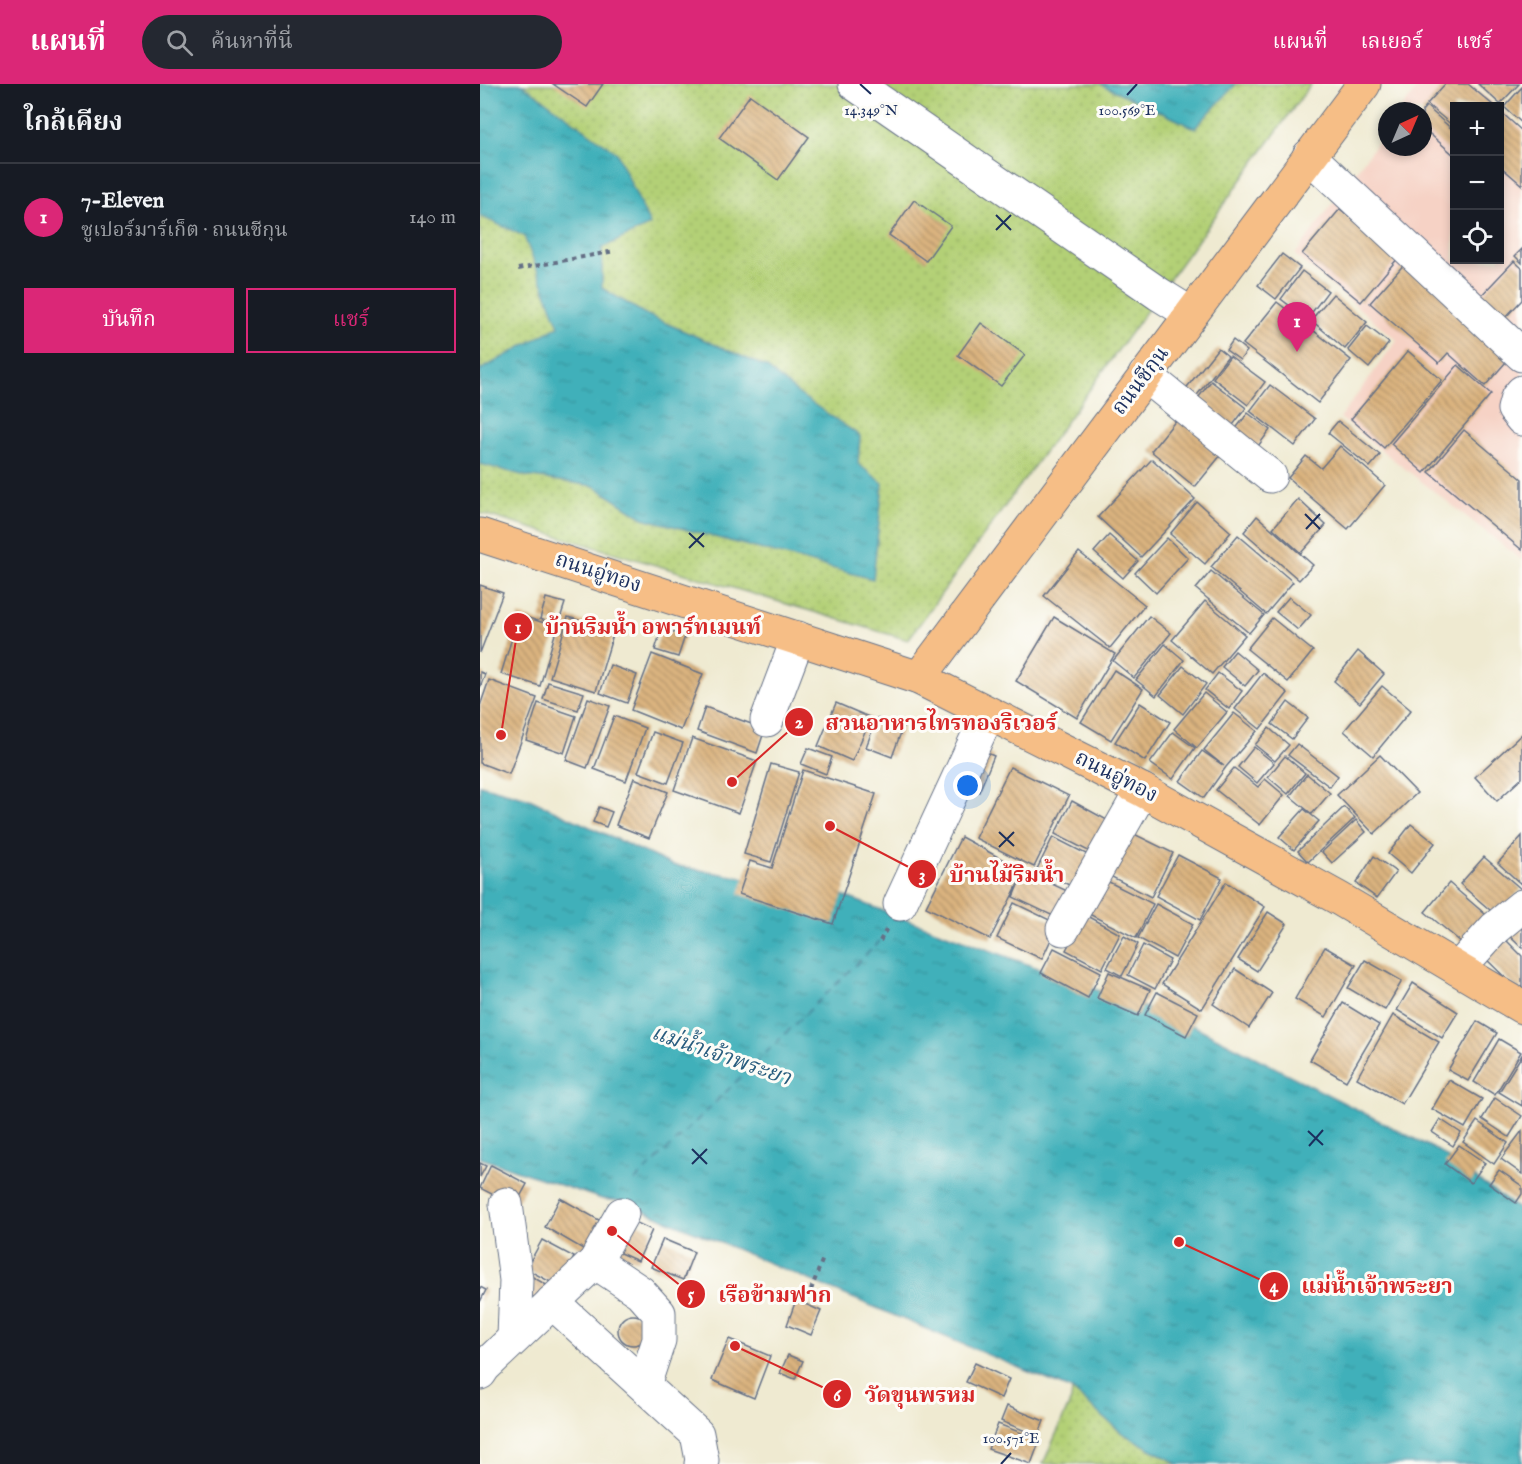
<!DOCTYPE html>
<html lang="th">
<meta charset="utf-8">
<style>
:root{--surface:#171b24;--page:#242831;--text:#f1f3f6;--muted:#9ea1a6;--line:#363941;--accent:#db2777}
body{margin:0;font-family:"IM FELL English","Noto Serif Thai",serif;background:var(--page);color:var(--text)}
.controls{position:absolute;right:18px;top:18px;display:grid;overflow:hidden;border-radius:0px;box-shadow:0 3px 9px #0003}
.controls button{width:54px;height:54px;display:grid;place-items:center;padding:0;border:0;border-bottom:2px solid var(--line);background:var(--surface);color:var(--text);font:30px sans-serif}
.compass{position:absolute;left:898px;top:18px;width:54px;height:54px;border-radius:50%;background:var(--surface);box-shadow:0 3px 9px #0003;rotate:44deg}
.you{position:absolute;left:488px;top:702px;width:21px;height:21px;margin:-15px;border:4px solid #fff;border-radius:50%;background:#1a73e8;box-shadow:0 0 0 9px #1a73e833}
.badge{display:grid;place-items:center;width:39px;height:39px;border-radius:50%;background:var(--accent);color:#fff;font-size:20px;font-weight:700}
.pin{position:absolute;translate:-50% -50px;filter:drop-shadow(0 2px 3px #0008)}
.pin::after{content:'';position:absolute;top:32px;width:21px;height:18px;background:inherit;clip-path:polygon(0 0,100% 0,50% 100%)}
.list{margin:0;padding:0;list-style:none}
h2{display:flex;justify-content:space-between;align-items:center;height:78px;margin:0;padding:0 24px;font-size:26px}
h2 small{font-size:20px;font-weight:400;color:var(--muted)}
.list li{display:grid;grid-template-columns:39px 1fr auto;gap:18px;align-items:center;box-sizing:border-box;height:108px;padding:0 24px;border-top:2px solid var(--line)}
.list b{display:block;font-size:22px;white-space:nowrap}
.list p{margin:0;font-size:20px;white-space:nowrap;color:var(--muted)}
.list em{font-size:20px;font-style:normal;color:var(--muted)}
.actions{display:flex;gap:12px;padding:18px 24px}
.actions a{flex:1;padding:14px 0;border:2px solid var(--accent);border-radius:0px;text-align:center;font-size:21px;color:var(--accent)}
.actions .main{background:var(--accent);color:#fff}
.icon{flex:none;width:33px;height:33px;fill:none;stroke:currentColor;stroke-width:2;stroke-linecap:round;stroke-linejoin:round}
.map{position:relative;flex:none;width:1042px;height:1380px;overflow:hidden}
header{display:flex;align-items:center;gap:36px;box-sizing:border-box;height:84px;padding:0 30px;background:var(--accent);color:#fff}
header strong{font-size:28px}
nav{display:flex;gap:33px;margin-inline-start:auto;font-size:21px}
.search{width:420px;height:54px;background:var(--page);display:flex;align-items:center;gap:15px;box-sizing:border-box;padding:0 21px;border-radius:33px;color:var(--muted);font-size:22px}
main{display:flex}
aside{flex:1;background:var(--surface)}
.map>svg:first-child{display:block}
.built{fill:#f6d2c5}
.grass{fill:url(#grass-dots);stroke:#67806a;stroke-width:1.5}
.water{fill:url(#water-ripples);stroke:#2e708c;stroke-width:1.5}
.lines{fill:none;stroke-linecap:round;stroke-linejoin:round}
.ferry{stroke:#285c7e;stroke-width:1.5;stroke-dasharray:8 6;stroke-linecap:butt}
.building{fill:url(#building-back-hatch)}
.minor-casing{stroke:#657086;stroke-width:35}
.major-casing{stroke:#657086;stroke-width:35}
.path{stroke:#657086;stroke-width:4;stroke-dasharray:4.5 4.5;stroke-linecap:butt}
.minor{stroke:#fff;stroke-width:33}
.major{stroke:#f6be86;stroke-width:33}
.ticks{fill:none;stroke:#1b2f5e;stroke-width:2}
.labels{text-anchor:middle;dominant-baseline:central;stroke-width:6;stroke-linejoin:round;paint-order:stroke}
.street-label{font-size:21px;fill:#1b2f5e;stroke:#fdfcf7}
.water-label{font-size:22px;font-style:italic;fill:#285c7e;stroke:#fdfcf7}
.ticks-label{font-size:15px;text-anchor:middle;fill:#1b2f5e;stroke:#fdfcf7;stroke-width:6;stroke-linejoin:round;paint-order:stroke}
.leader{fill:none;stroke:#d62828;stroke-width:2}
.callout-dot{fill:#d62828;stroke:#fdfcf7;stroke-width:2}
.mark-label{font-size:18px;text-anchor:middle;font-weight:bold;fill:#fff}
.callout-label{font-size:22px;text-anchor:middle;font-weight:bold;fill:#d62828;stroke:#fdfcf7;stroke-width:6;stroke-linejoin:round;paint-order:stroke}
</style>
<header>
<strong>แผนที่</strong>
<div class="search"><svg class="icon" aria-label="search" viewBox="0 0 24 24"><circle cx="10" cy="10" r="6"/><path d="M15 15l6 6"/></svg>ค้นหาที่นี่</div>
<nav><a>แผนที่</a><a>เลเยอร์</a><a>แชร์</a></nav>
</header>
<main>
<aside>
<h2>ใกล้เคียง<small></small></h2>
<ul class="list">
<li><span class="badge">1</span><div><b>7-Eleven</b><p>ซูเปอร์มาร์เก็ต · ถนนชีกุน</p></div><em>140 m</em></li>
</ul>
<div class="actions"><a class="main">บันทึก</a><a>แชร์</a></div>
</aside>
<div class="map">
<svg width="1042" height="1380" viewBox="0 0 1042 1380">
<defs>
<pattern id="grass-dots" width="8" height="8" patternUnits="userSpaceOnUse" patternTransform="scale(1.5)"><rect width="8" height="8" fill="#b3d076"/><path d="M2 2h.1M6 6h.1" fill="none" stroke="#99b368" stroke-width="1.8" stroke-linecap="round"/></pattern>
<pattern id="water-ripples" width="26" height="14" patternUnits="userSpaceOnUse" patternTransform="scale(1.5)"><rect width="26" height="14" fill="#40b0ba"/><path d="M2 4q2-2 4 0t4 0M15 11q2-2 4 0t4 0" fill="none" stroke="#35909a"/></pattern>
<pattern id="building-back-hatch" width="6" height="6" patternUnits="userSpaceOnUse" patternTransform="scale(1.5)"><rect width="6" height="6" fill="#dbb47f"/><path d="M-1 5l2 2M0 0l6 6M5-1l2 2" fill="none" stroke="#b1936b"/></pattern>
</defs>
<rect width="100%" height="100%" fill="#fdfcf7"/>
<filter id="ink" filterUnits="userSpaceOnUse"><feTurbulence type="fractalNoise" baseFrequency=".0167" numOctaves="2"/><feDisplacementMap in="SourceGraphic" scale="12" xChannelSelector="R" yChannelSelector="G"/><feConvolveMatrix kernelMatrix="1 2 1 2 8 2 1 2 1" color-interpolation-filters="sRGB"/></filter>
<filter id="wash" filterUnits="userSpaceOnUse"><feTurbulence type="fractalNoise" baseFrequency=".008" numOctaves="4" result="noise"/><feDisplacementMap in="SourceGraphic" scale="24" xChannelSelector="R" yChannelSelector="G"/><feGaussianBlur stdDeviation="1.35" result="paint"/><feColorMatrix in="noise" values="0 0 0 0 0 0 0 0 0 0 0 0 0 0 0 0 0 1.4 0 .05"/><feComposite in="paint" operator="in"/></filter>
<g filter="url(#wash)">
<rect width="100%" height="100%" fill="#efead1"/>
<path class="built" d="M940 0H990L1016 22H974V176H1020V25L1042 44V476L860 334 917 256 815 171 907 45V63H943V27H920Z"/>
<g class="grass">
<path d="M0 0H831L428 556 0 429Z"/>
<path d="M592 1306 642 1349 698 1380H563L591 1316Z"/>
</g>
<g class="water">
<path d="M0 0H42L137 69 170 141 122 164V204L165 230 286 283 320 311 380 352 378 380 403 399 393 495 163 434 114 402 46 392 0 380V286L79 242 44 152 0 132Z"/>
<path d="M620 0H756L715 44Z"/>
<path d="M0 701 47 714 192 781 364 812 714 942 958 1067 1042 1128V1380H698L642 1349 592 1306 141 1117 122 1115 0 1074Z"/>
</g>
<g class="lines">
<path class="ferry" d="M155 1097 400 857"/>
</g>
<g id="blocks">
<g class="building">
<path d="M73 0H123L107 23Z"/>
<path d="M965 0H988L1014 22H974V43L947 20Z"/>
<path d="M998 0H1039L1020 20Z"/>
<path d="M1042 3V39L1024 23Z"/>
<path d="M270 11 329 53 298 96 239 54Z"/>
<path d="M946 22 974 47V71L943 44 942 27Z"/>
<path d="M1020 27 1042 47V101L1020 82Z"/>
<path d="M434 116 471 142 446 177 409 151Z"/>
<path d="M860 125 918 174 881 218 822 170Z"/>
<path d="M1042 165V179L1035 172Z"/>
<path d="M802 170 820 184 796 215 778 201Z"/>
<path d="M927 177 1033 270 1005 302 968 269 959 279 890 219Z"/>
<path d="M1034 177 1042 184V216L1021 238 997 216Z"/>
<path d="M822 187 848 207 827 235 801 215Z"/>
<path d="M853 210 887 238 865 265 831 236Z"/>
<path d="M797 218 871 276 838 319 763 260Z"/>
<path d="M501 239 545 271 521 302 478 271Z"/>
<path d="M887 242 909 259 889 284 868 266Z"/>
<path d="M753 256 767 267 760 276 746 266Z"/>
<path d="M738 264 748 272 710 320 700 312Z"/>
<path d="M928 267 962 296 904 364 871 335Z"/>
<path d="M750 272 785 298 768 321 733 294Z"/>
<path d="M978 281 1011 310 944 389 911 360Z"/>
<path d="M731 297 766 324 747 349 712 322Z"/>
<path d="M790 301 835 335 815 362 770 327Z"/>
<path d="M768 329 790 346 773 369 750 352Z"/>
<path d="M701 330 745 366 715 403 671 367Z"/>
<path d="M858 337 900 371 890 383 848 349Z"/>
<path d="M984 346 1042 395V466L949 388Z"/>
<path d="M860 362 905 401 868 445 808 394 826 372 841 384Z"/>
<path d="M672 375 715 415 661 473 618 433Z"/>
<path d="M818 415 846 441 821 469 793 444Z"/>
<path d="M717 418 751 448 725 480 690 450Z"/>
<path d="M777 432 833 481 819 496 764 448Z"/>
<path d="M629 451 658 477 643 494 614 468Z"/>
<path d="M758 451 813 498 786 530 731 483Z"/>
<path d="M687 454 708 474 676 509 655 489Z"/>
<path d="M599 468 665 521 630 564 564 512Z"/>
<path d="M731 487 784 531 769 549 716 505Z"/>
<path d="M0 501 23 509 0 569Z"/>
<path d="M809 513 831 531 818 546 796 528Z"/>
<path d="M66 514 85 519 78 541 60 535Z"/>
<path d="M725 517 765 551 732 590 692 556Z"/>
<path d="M39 531 77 543 60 602 21 590Z"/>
<path d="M669 532 691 549 654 594 633 577Z"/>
<path d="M88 533 134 547 116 607 70 593Z"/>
<path d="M574 533 635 570 597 634 536 597Z"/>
<path d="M792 534 833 567 808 598 767 565Z"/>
<path d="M182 544 205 552 198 573 175 566Z"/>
<path d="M685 560 704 576 676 612 656 596Z"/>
<path d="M755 567 778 586 765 602 742 583Z"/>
<path d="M878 567 904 590 880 619 854 597Z"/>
<path d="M172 570 223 590 201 646 151 626Z"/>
<path d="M130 581 157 591 147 619 120 609Z"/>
<path d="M703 582 726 600 703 630 680 611Z"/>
<path d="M634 586 663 605 631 656 601 638Z"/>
<path d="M0 588 5 590 0 604Z"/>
<path d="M738 589 762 607 749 625 725 606Z"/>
<path d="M783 589 808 609 780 645 755 625Z"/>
<path d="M9 596 57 614 29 690 0 679V622Z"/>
<path d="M68 598 104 609 98 626 63 615Z"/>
<path d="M902 602 931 626 893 672 864 647Z"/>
<path d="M724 609 747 628 717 664 694 645Z"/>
<path d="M108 614 130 622 107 684 86 676Z"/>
<path d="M808 618 828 634 812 655 792 640Z"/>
<path d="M58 619 96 632 84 669 46 656Z"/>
<path d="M356 619 391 634 372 677 338 662Z"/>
<path d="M660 619 690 638 665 677 635 658Z"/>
<path d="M225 623 285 645 277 669 217 647Z"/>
<path d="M754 629 777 647 746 683 724 714 700 697 722 667 744 682 724 666Z"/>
<path d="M134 632 165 644 146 697 114 685Z"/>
<path d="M397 634 423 643 412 673 386 663Z"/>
<path d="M789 644 809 661 795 677 775 661Z"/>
<path d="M173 648 203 659 188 699 158 688Z"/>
<path d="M693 648 715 664 693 695 670 679Z"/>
<path d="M1042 650V694L1017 717 995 693Z"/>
<path d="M212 654 277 677 259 729 194 706Z"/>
<path d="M817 660 858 692 850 703 808 671Z"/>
<path d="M774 663 794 679 777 699 758 683Z"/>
<path d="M328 664 352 673 346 690 321 680Z"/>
<path d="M500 666 514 672 499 708 484 701Z"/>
<path d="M900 671 937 709 894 750 857 711Z"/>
<path d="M805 672 825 689 808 710 788 693Z"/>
<path d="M291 680 319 688 291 778 264 770Z"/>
<path d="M530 683 589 712 554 783 495 754Z"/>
<path d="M754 684 778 703 785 695 804 711 780 741 736 706Z"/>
<path d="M323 686 396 710 353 840 259 810 270 777 292 784Z"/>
<path d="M827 690 850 709 832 730 810 712Z"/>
<path d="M154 694 188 708 169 754 136 741Z"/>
<path d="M592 717 638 742 622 774 575 750Z"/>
<path d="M119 723 132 728 126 743 113 738Z"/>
<path d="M864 723 875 734 828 778 818 767Z"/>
<path d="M824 725 839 737 814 766 799 753Z"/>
<path d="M876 736 886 748 852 779 842 768Z"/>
<path d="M931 740 955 759 931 789 908 770Z"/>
<path d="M650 748 693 769 671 813 628 791Z"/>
<path d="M1042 752V801L1018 779Z"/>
<path d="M481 753 544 787 598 812 586 838 533 813 541 794 510 855 446 823Z"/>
<path d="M573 753 614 774 599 806 557 785Z"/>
<path d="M698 771 742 794 720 836 676 812Z"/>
<path d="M894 772 916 788 897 814 876 799Z"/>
<path d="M1004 773 1041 805 1017 832 980 800Z"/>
<path d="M623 795 673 820 656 854 605 828Z"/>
<path d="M746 798 785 823 722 925 682 900Z"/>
<path d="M969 799 1012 836 988 864 945 828Z"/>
<path d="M534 819 578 840 562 875 517 854Z"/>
<path d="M676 820 713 840 695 874 658 854Z"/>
<path d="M788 828 807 840 777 887 758 875Z"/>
<path d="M1042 830V864L1025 848Z"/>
<path d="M605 831 640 850 622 885 586 866Z"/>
<path d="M1019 849 1042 872V903L1039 907 1000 869Z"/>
<path d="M644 852 658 860 642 892 627 884Z"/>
<path d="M663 861 690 876 675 905 648 891Z"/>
<path d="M845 863 876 881 846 933 815 915Z"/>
<path d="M574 864 621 888 608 914 561 889Z"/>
<path d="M885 876 922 897 905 926 868 904Z"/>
<path d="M755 885 792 909 769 944 733 920Z"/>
<path d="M629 888 670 906 658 932 617 914Z"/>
<path d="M933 899 978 928 962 954 917 926Z"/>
<path d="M677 908 718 929 706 952 665 931Z"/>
<path d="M863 919 899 941 866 997 830 976Z"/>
<path d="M913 931 959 958 922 1020 877 994Z"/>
<path d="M997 937 1017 949 988 997 968 986Z"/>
<path d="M1019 955 1041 968 1015 1011 994 998Z"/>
<path d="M1042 971V1022L1019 1008Z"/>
<path d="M969 996 1002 1015 985 1044 952 1025Z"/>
<path d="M1015 1014 1042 1032 1029 1053 1002 1035Z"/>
<path d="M960 1035 981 1049 973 1062 952 1048Z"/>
<path d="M997 1037 1028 1059 1014 1080 983 1058Z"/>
<path d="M1042 1047V1090L1021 1075Z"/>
<path d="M979 1061 1005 1079 991 1099 965 1080Z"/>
<path d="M0 1079 6 1082 0 1093Z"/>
<path d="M11 1081 47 1100 35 1122 0 1104Z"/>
<path d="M1019 1086 1042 1102V1110L1036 1119 1009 1100Z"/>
<path d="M80 1114 126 1140 110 1169 65 1143Z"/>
<path d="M138 1130 172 1146 158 1177 124 1162Z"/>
<path d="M183 1155 214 1168 203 1196 171 1183Z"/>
<path d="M62 1156 94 1173 78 1202 46 1185Z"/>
<path d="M51 1192 70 1203 62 1220 42 1210Z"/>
<path d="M0 1203 6 1206 0 1218Z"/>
<path d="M316 1216 341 1227 331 1251 307 1241Z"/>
<circle cx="153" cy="1246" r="15"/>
<path d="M249 1255 290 1272 274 1314 232 1296Z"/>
<path d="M308 1271 323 1277 315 1295 300 1289Z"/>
<path d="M495 1279 529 1295 521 1314 486 1298Z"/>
<path d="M527 1322 564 1337 558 1352 521 1337Z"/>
<path d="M518 1340 560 1356 551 1380 508 1365Z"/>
</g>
</g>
</g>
<g filter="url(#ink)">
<use href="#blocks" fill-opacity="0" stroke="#657086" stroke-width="1.5"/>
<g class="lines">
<g class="minor-casing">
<g id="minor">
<path d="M375 0 679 210 711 230"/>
<path d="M829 72 1042 271"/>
<path d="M665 291 790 392"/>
<path d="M1042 308 1037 314 1034 325 1042 335"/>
<path d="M287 636 318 554"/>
<path d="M420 820 508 630"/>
<path d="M583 845 662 706"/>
<path d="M978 885 1015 844 1042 822"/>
<path d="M26 1120 36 1196 34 1254"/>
<path d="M115 1178 160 1208 179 1229V1256L164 1301"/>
<path d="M72 1218 217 1350 222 1376 221 1380"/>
<path d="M0 1289 4 1283 115 1178 142 1130"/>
</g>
</g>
<g class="major-casing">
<g id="major">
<path d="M0 451 439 594 662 706 858 814 1042 923"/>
<path d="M439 594 884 0"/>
</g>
</g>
<g class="path">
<path d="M38 185 135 167"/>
<path d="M400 857 407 844"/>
<path d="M331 1206 343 1174"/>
</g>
<use href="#minor" class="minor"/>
<use href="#major" class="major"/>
</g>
</g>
<path class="ticks" d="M380 0 391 10M647 11 657 0M516 131 531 146M516 146 531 131M825 430 840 445M826 445 840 430M209 449 224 463M209 464 224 449M519 748 534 762M519 763 534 748M828 1047 843 1061M829 1062 843 1046M212 1065 227 1080M212 1080 227 1065M521 1380 531 1369"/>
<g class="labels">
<g class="street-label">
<text transform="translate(661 297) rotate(-53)">ถนนชีกุน</text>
<text transform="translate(118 489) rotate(18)">ถนนอู่ทอง</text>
<text transform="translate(636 693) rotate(27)">ถนนอู่ทอง</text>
</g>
<g class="water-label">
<text transform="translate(241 972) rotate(19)">แม่น้ำเจ้าพระยา</text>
</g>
</g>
<g class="ticks-label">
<text x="391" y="31">14.349°N</text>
<text x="647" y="31">100.569°E</text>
<text x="531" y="1359">100.571°E</text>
</g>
<path class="leader" d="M21 651L38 543M252 698L319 638M350 742L442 790M699 1158L794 1202M132 1147L211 1210M255 1262L357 1310"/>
<g class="callout-dot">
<circle cx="21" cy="651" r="6"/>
<circle cx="252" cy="698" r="6"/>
<circle cx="350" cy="742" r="6"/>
<circle cx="699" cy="1158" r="6"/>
<circle cx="132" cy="1147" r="6"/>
<circle cx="255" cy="1262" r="6"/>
<circle cx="38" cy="543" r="15"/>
<circle cx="319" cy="638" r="15"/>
<circle cx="442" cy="790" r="15"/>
<circle cx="794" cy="1202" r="15"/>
<circle cx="211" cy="1210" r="15"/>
<circle cx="357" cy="1310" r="15"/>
</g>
<g class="mark-label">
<text x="38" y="549">1</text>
<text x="319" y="644">2</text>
<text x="442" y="797">3</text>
<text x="794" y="1208">4</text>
<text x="211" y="1216">5</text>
<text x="357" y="1317">6</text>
</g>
<g class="callout-label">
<text x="173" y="550">บ้านริมน้ำ อพาร์ทเมนท์</text>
<text x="461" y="646">สวนอาหารไทรทองริเวอร์</text>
<text x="527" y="798">บ้านไม้ริมน้ำ</text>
<text x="897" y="1209">แม่น้ำเจ้าพระยา</text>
<text x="295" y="1218">เรือข้ามฟาก</text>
<text x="440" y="1318">วัดขุนพรหม</text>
</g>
</svg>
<div class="controls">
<button>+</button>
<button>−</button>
<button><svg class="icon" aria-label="locate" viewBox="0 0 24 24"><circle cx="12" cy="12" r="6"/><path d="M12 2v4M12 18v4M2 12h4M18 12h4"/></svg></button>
</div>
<svg class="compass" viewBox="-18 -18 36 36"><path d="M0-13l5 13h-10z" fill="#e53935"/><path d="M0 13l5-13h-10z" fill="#9ea1a6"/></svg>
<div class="you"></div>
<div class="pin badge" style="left:817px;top:268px">1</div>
</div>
</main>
